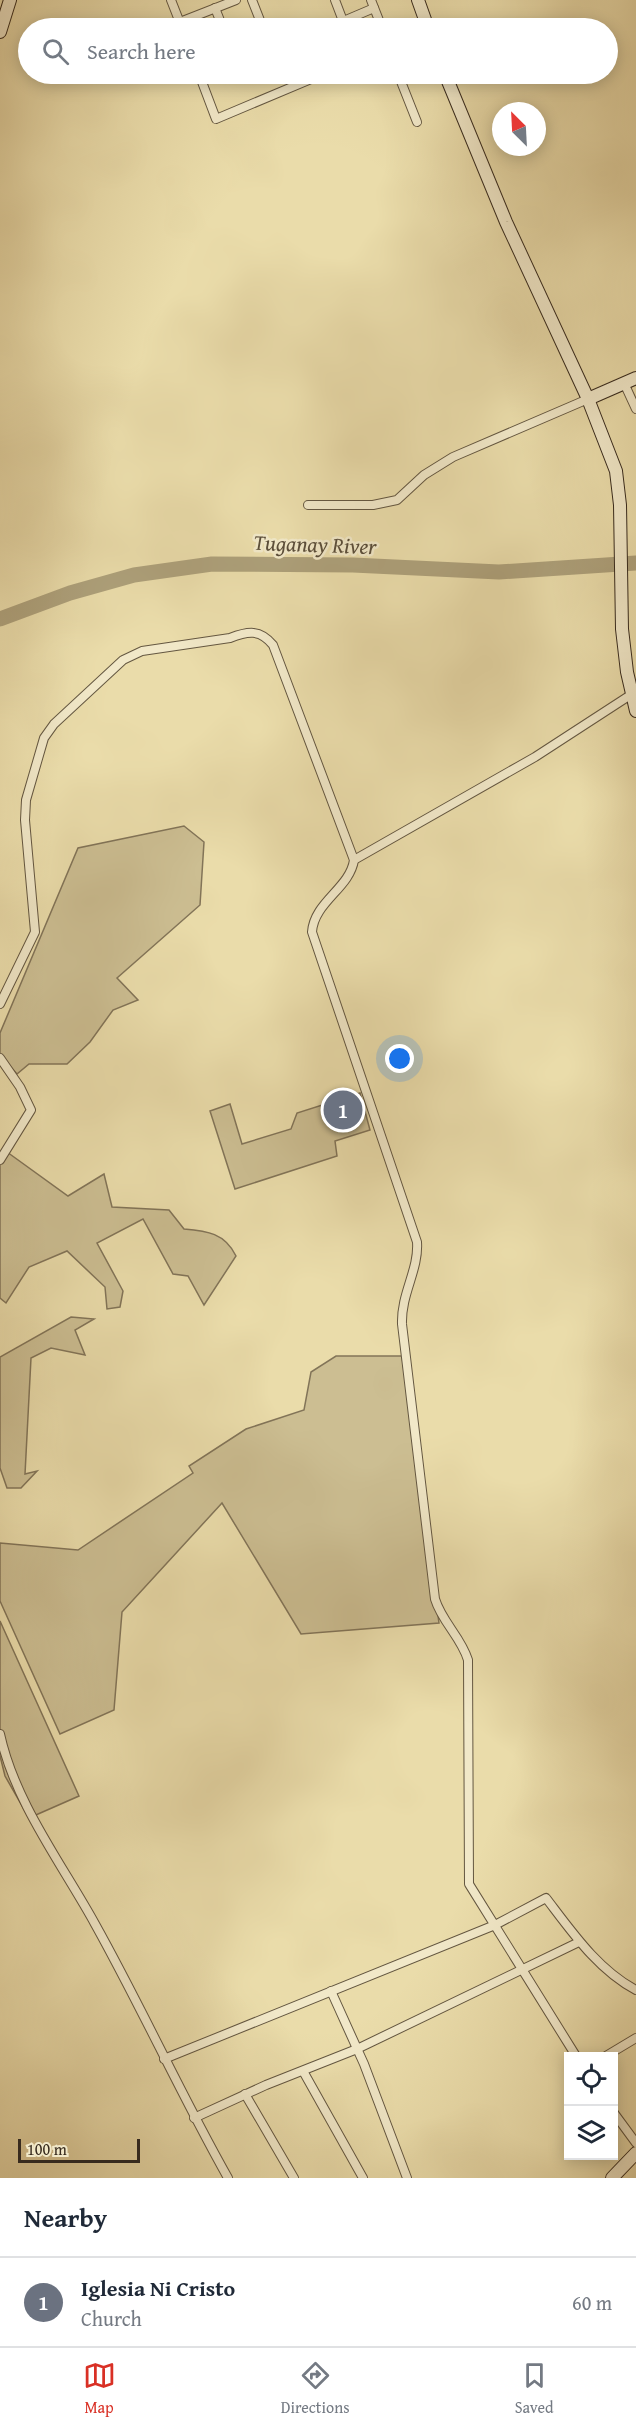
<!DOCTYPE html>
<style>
:root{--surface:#fff;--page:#f2f2f3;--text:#1f2937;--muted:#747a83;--line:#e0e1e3;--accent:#d93025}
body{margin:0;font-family:"Gentium Book Plus",serif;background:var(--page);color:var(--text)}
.controls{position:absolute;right:18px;bottom:18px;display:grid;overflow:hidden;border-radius:0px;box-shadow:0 3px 15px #0003}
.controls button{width:54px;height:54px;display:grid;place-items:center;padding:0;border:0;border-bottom:2px solid var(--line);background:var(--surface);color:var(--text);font:30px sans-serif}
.compass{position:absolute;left:492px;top:102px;width:54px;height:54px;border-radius:50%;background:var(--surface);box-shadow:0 3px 15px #0003;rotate:336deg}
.scale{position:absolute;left:18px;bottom:15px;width:122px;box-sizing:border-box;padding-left:6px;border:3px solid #382b1e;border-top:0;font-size:16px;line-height:21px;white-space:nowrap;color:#382b1e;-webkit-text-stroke:4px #f1e8c8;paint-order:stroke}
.you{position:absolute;left:400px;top:1059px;width:21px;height:21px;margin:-15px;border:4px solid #fff;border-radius:50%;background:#1a73e8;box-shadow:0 0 0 9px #1a73e833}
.badge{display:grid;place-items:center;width:39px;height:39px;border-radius:50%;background:var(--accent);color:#fff;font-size:20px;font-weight:700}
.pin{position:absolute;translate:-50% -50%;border:3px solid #fff;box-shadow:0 2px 6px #0006}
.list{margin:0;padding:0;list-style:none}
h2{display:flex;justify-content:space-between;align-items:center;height:78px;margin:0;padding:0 24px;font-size:26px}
h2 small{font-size:20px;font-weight:400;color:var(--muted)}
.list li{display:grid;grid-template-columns:39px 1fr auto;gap:18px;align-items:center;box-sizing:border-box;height:90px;padding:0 24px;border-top:2px solid var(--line)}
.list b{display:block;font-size:22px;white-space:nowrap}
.list p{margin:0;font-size:20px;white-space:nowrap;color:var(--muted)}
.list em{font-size:20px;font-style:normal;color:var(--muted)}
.icon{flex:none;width:33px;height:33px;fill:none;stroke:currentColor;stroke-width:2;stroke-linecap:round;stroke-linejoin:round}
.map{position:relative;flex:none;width:636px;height:2178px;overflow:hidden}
.search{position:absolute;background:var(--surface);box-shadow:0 3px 15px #0003;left:18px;right:18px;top:18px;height:66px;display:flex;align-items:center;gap:15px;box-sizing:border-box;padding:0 21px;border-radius:33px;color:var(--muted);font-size:22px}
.sheet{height:168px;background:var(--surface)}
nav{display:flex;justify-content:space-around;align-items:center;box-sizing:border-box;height:84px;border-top:2px solid var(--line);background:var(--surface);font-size:16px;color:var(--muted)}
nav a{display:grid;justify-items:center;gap:3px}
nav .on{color:var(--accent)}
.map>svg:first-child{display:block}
.green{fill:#ccbe92;stroke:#827458;stroke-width:1.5}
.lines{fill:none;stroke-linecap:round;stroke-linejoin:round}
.river{stroke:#ada07a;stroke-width:15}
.street-casing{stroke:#645741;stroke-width:10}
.secondary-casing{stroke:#382b1e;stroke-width:14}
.street{stroke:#f1e8c8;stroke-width:8}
.secondary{stroke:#f1e8c8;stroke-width:12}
.labels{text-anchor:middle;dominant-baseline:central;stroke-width:5;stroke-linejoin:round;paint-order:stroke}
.water-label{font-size:22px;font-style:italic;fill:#5b4e3a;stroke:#f1e8c8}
</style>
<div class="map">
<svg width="636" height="2178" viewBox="0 0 636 2178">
<rect width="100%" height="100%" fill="#eadcaa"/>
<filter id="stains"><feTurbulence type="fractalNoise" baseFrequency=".00333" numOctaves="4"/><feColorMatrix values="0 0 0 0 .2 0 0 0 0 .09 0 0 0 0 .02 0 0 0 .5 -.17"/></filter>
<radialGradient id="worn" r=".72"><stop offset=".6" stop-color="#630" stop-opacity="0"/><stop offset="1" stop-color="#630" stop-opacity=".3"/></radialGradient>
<g class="green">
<path d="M184 826 204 842 200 905 117 978 138 1000 113 1010 90 1042 67 1064H29L17 1074 0 1055V1033L78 848Z"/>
<path d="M360 1093 370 1130 335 1141 337 1156 235 1189 210 1111 230 1104 242 1144 291 1129 297 1113Z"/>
<path d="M7 1152 68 1196 104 1174 112 1207 169 1210 184 1229C207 1231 225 1233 236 1256L204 1305 188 1276 173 1274 143 1219 97 1243 123 1291 120 1307 107 1309 105 1287 67 1251 29 1267 6 1303 0 1298V1162Z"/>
<path d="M71 1317 94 1319 75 1330 85 1355 51 1348 31 1358 25 1474 37 1471 21 1488H7L0 1468V1357Z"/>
<path d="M336 1356H402L439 1623 301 1634 222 1503 122 1612 114 1710 60 1734 0 1601V1543L78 1550 193 1473 189 1466 246 1429 304 1410 311 1372Z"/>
<path d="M0 1621 79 1796 29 1818 5 1776 0 1756Z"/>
</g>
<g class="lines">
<path class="river" d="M0 619 70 593 134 575 212 564 353 565 499 572 636 563"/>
<g class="street-casing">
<g id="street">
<path d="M171 0 182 28"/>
<path d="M252 0 263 28"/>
<path d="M335 0 343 21"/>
<path d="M371 0 382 28"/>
<path d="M215 8 223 28"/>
<path d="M180 22 236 0"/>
<path d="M327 28 374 8"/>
<path d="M199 74 216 119 323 74"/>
<path d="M398 74 417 122"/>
<path d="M202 81 222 74"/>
<path d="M624 383 636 409"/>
<path d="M308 505H373L397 500 424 475 453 457 588 399"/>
<path d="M354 860 535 757 632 694"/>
<path d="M0 1004 35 932 25 820 26 800 44 738 54 724 123 660 142 651 230 638C248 631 260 629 273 645L354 860C350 888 314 902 312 932L417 1242C419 1270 401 1293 402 1324L435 1599C442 1622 461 1637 468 1660L469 1884 576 2056"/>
<path d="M0 1058 20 1087 31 1110 0 1160"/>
<path d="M0 1734C15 1803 62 1864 95 1924 142 2008 181 2095 228 2178"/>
<path d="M331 1991 364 2064 407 2178"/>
<path d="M606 2056 636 2038"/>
<path d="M164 2059 495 1925 546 1898C572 1932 598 1970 636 1990"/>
<path d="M303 2071 363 2178"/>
<path d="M245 2094 294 2178"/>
<path d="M614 2113 636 2143"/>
<path d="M194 2118 266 2085 357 2049 579 1942"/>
</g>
</g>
<g class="secondary-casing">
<g id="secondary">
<path d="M418 0 428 28"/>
<path d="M0 32 10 0"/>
<path d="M445 74 506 222 588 399 616 471 620 505 622 629 627 672 636 711"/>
<path d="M588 399 636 378"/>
<path d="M612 2178 636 2153"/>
</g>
</g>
<use href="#street" class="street"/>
<use href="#secondary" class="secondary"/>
</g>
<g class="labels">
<g class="water-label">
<text transform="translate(315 544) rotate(2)">Tuganay River</text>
</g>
</g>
<rect width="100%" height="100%" filter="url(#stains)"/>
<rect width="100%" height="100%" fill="url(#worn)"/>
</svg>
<div class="controls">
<button><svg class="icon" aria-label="locate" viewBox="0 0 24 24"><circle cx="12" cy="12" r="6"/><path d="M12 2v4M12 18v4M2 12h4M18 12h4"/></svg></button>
<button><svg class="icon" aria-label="layers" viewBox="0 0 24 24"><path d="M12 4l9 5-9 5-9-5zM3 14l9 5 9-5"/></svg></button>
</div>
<svg class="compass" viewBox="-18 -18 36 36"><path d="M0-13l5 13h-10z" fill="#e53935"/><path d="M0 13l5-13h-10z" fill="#747a83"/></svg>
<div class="scale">100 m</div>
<div class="you"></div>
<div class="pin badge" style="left:343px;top:1110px;background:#6b7280">1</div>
<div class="search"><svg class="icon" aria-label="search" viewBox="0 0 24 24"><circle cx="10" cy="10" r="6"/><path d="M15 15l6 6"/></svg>Search here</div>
</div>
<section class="sheet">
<h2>Nearby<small></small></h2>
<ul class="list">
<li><span class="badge" style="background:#6b7280">1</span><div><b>Iglesia Ni Cristo</b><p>Church</p></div><em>60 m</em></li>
</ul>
</section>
<nav>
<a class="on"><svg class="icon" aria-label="map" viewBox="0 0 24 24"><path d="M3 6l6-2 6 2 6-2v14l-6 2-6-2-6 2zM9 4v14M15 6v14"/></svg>Map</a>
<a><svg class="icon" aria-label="directions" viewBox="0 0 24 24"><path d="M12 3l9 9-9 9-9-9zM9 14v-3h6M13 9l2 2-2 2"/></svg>Directions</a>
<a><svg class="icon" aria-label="saved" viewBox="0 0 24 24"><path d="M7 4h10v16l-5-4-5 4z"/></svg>Saved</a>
</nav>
